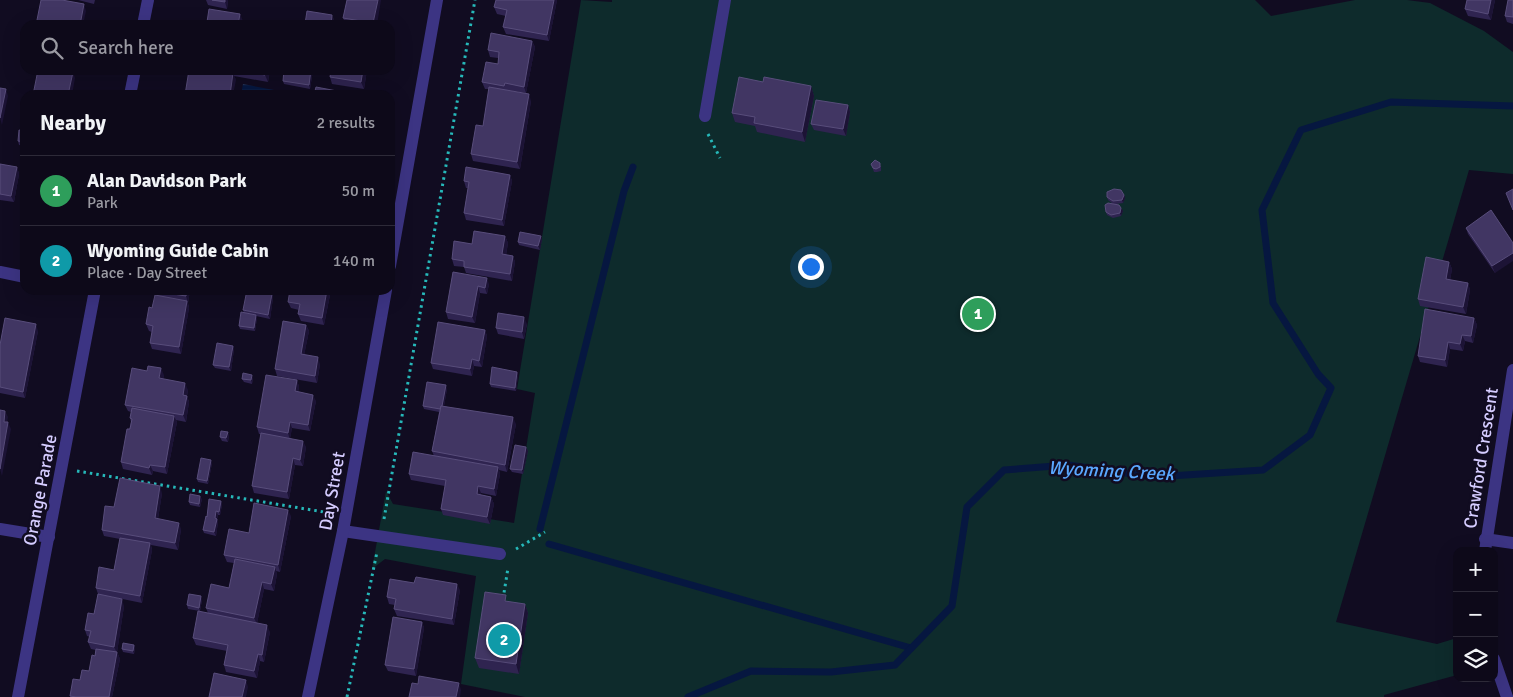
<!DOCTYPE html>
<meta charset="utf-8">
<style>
:root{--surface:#0d0919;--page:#161222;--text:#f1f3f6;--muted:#9a9aa2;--line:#2d2a38;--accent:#0f766e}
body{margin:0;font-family:Signika,sans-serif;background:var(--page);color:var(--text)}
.controls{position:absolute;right:15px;bottom:15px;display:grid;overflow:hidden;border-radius:10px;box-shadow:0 5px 20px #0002}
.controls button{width:45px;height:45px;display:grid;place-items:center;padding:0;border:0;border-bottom:1px solid var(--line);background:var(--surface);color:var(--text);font:25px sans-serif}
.you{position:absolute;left:810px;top:266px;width:18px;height:18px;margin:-12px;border:4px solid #fff;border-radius:50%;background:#1a73e8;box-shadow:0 0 0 8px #1a73e833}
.badge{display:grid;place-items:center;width:32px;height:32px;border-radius:50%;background:var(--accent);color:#fff;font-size:16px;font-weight:700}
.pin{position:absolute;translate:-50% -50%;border:2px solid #fff;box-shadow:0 1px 5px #0006}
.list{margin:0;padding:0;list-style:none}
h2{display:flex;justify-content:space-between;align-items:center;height:65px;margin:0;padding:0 20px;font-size:21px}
h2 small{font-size:16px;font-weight:400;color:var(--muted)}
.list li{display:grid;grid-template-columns:32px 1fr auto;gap:15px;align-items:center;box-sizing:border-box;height:70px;padding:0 20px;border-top:1px solid var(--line)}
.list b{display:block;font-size:19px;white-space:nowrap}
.list p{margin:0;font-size:16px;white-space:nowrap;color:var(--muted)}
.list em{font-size:16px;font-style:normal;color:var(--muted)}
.icon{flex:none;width:28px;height:28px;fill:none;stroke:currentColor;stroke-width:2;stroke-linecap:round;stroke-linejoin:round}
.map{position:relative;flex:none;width:1513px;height:697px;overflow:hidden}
.search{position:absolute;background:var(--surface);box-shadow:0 5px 20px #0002;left:20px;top:20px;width:375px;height:55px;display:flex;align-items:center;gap:12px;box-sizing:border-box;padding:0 18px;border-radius:15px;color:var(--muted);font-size:19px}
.panel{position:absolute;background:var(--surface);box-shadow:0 5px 20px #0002;left:20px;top:90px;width:375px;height:205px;border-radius:15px}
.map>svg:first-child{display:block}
.park{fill:#0e2b2c}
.water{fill:url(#water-rules)}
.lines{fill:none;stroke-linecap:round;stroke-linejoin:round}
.stream{stroke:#061740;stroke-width:7}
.path{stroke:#26b8b9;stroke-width:3;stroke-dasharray:2.5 4;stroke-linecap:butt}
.minor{stroke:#3c3483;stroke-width:12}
.wall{fill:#2f2450}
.shaded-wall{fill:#1c1335}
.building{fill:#413663;stroke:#584d7b}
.labels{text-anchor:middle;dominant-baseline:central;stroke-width:5;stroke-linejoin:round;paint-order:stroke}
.street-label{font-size:18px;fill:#d5ccff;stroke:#110c21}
.water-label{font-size:19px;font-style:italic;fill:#5aa8ff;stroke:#110c21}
</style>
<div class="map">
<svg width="1513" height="697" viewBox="0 0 1513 697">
<defs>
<pattern id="water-rules" width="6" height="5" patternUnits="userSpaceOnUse" patternTransform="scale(1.25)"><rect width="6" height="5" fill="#061740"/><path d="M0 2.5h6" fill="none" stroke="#29385d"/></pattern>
</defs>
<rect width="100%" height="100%" fill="#110c21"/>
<path class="park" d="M581 0 612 2V0H1255L1271 16 1355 0H1407L1430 3 1484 31 1513 52V174L1469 170 1336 622 1437 644 1457 638V675L1384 695V697H525L461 684 476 576 385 559 372 569 386 491 393 504 514 523 535 393 517 389Z"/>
<path class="water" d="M243 84 274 90 273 95H241Z"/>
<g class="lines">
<g class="stream">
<path d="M540 529 624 191 633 167"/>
<path d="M549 544 911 648"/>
<path d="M688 697 751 671 831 672 895 665 952 606 967 507 1004 470 1068 465 1154 477 1263 470 1310 435 1331 388 1318 374 1273 303 1262 210 1301 130 1391 102 1513 106"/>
</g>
<g class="path">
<path d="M708 134 720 158"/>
<path d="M77 471 330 513"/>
<path d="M384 519 475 0"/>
<path d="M516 549 545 532"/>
<path d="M503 599 508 568"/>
<path d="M347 697 377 552"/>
</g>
<g class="minor">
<path d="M143 25 148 0"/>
<path d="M130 95 135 70"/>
<path d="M705 116 725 0"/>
<path d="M390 266 437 0"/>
<path d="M0 272 25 277"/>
<path d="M0 529 49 537"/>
<path d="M343 531 500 554"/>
<path d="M1485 539 1513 543"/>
<path d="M1485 551 1513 370"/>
<path d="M1494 659 1507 697"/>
<path d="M18 697 95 290"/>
<path d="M308 697 343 531 386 290"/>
</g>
</g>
<g class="wall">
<path d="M78 0H95L94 4Z"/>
<path d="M206 0H228L227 9 208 5Z"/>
<path d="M347 0 377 25 346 24 343 18Z"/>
<path d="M496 0H557L549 41 506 34 503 27 506 16 497 14 494 7Z"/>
<path d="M1495 0 1491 20 1468 16 1465 9Z"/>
<path d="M1513 0V24L1507 22 1505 16Z"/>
<path d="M532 41 535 47 526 93 507 90 531 101 520 169 473 161 471 154 483 126 489 89H485L482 82 498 64V58L490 57 488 50Z"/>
<path d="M226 70H270L268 82 234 76 236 80 227 72Z"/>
<path d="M284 70H313L310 89 284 84 283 81Z"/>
<path d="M331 70H367L364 89 332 84 330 77Z"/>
<path d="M763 82 811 86 814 96 805 142 757 132 755 126 735 122 732 113Z"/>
<path d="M848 105 850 112 846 136 814 130 811 124Z"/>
<path d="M25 131V146L19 145 18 141Z"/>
<path d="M0 164 17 167 19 174 14 202 0 200Z"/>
<path d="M871 164 881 166V171L877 172H874Z"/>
<path d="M510 175 512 181 504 226 466 220 464 213 468 188H466L464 181Z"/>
<path d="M1124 195 1125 198 1123 203 1116 204 1123 211 1121 216 1113 218 1107 215 1106 212 1113 204 1108 200 1107 197Z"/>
<path d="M1466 228 1513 243 1495 273 1468 234Z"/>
<path d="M505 236 508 243 506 255 513 256 515 262 512 281 466 273 464 267 454 266 452 259Z"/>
<path d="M542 239 540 250 519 245 518 242Z"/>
<path d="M1449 262 1452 269 1450 280 1468 283 1470 290 1466 314 1420 306 1418 299Z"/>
<path d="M453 272 489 284 487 294 480 293 475 323 448 319 446 312Z"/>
<path d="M154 290H190L188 303 189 308 181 354 152 349 150 343 152 332 149 331 146 324 156 295Z"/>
<path d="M331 290 324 325 301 321 298 314 299 310 291 308 288 302Z"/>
<path d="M272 294 273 298 270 319 256 316 257 318 255 331 240 329 239 326 244 313 243 310Z"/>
<path d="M1474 318 1477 325 1473 343 1465 341 1463 351 1450 349 1447 367 1420 362 1418 356Z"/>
<path d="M527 324 524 339 498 334 496 328Z"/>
<path d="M306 325 309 331 304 355 320 364 317 383 277 376 275 369Z"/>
<path d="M485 330 487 336 482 367 474 366 472 376 433 369 431 363Z"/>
<path d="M38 331 25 398 0 393V345Z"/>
<path d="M233 346 234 349 231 371 215 368 213 365Z"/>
<path d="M517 372 518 375 516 391 491 387 490 384Z"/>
<path d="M164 375 163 379 188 390 187 396 189 402 186 422 176 420 177 422 167 474 153 471 152 475 123 469 121 462 131 422 130 418 131 412 128 411 125 405Z"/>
<path d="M253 378 252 384 244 382 242 379Z"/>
<path d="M297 380 299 387 298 392 316 401 310 431 292 428 290 438 306 447 303 466 295 465 289 499 254 493 252 486 261 434H259L257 427Z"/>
<path d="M447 389 444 406 516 424 507 472 499 470 500 474 496 496 481 493 480 495 491 497 494 504 490 524 443 515 441 509 445 486 411 480 409 474 434 456 432 451 439 412 424 409 423 406Z"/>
<path d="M229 435 228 442 222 441 220 437Z"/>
<path d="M526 447 528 451 523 474 512 472 510 469Z"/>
<path d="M212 463 208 484 198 482 197 479Z"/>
<path d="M162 493 158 519 181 529 178 550 151 545 152 550 142 603 108 596 124 606 117 652 120 659 112 697H70V696L80 680 89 671 95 656 96 650 91 649 88 642 90 637 87 636 85 630 94 614 98 594 96 588 114 570 120 539 104 536 102 530 114 507Z"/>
<path d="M202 499 200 507 190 505 189 502Z"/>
<path d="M221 501 222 505 220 515H218L217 519 218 522 216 536 204 533 203 530 207 517Z"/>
<path d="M291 516 280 572 276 571 277 574 274 591 264 589 257 623 270 632 264 662 260 661 257 678 226 672 224 665 227 651 196 645 193 638 208 613 206 608 229 588 234 563 227 562 224 555 249 533Z"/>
<path d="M460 590 454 625 397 616 394 609 395 605 389 604 387 597Z"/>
<path d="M202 600 200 611 188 609 187 605Z"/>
<path d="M508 602 525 604 528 613 519 674 479 668 475 658Z"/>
<path d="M422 622 424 628 416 676 388 671 385 665Z"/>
<path d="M134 645 135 648 134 654 123 652 122 649Z"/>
</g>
<g class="shaded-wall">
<path d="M225 0H228L227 9 225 2Z"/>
<path d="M378 0H381L377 25H374L373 23Z"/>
<path d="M554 0H557L549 41 547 35Z"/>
<path d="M1491 0H1495L1491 20 1488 14Z"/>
<path d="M84 4 86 11 83 25H80Z"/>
<path d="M240 14 243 21 242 25H238Z"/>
<path d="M332 15 334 19 333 25H331Z"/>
<path d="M532 41 535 47 526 93 524 87Z"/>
<path d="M266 70H270L268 82 265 75Z"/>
<path d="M311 70H313L310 89 309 85Z"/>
<path d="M363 70H367L364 89 361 82Z"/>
<path d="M73 72 75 78 72 95H68Z"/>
<path d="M233 73 236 80 233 95H230Z"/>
<path d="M811 86 814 96 805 142 802 132Z"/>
<path d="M6 89 8 96 2 125 0 118Z"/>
<path d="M529 94 531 101 520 169 517 162Z"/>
<path d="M848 105 850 112 846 136 843 129Z"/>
<path d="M17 167 19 174 14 202 11 196Z"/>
<path d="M510 175 512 181 504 226 502 220Z"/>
<path d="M1124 195 1125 198 1123 203 1122 200Z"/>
<path d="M1121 208 1123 211 1121 216 1120 213Z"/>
<path d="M505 236 508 243 505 261 502 254Z"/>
<path d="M541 236 542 239 540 250 538 246Z"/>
<path d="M1513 253V261L1495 273 1492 266Z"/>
<path d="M513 256 515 262 512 281 510 274Z"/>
<path d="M1449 262 1452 269 1449 286 1446 279Z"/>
<path d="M487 278 489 284 487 294 485 288Z"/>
<path d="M1468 283 1470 290 1466 314 1463 307Z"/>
<path d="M478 286 480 293 475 323 472 317Z"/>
<path d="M187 290H190L188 303 186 296Z"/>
<path d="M327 290H331L324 325 322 318Z"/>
<path d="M272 294 273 298 270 319 268 315Z"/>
<path d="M187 301 189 308 181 354 179 347Z"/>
<path d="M256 315 257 318 255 331 254 328Z"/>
<path d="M524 317 527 324 524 339 522 332Z"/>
<path d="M1474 318 1477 325 1473 343 1471 336Z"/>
<path d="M36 324 38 331 25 398 23 392Z"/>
<path d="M306 325 309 331 303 361 301 354Z"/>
<path d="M485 330 487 336 482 367 479 361Z"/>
<path d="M1462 335 1465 341 1463 351 1460 344Z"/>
<path d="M1448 342 1450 349 1447 367 1445 360Z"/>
<path d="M233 346 234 349 231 371 229 367Z"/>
<path d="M318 357 320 364 317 383 315 376Z"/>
<path d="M472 359 474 366 472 376 470 369Z"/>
<path d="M161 368 164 375 162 385 159 378Z"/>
<path d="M517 372 518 375 516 391 515 388Z"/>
<path d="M252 375 253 378 252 384 251 380Z"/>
<path d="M297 380 299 387 297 398 295 391Z"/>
<path d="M185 383 188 390 186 402 183 395Z"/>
<path d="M446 385 447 389 443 412 442 409Z"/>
<path d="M313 395 316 401 310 431 308 425Z"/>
<path d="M187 396 189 402 186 422 183 415Z"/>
<path d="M5 411 8 417 6 428 4 422Z"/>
<path d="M174 416 177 422 167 474 165 467Z"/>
<path d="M513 417 516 424 507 472 505 465Z"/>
<path d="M8 422 11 429 2 476 0 469Z"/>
<path d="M290 422 292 428 290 440 288 433Z"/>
<path d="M228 432 229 435 228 442 226 438Z"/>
<path d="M303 441 306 447 303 466 300 460Z"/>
<path d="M526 447 528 451 523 474 522 470Z"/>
<path d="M293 458 295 465 289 499 287 492Z"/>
<path d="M211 460 212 463 208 484 207 481Z"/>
<path d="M150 465 153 471 152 475 149 468Z"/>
<path d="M498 467 500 474 496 496 494 489Z"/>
<path d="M160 486 162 493 157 525 155 518Z"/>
<path d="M478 486 481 493 479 501 477 494Z"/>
<path d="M200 496 202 499 200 507 199 504Z"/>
<path d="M491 497 494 504 490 524 487 517Z"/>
<path d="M221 501 222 505 220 515 219 512Z"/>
<path d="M288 510 291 516 280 572 278 565Z"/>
<path d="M216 511 218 515 217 519 218 522 216 536 214 532Z"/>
<path d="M179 523 181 529 178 550 175 543Z"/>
<path d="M150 543 152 550 142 603 140 596Z"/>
<path d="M275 567 277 574 274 591 271 584Z"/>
<path d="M262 582 264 589 257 624 254 618Z"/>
<path d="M457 584 460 590 454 625 452 619Z"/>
<path d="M201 596 202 600 200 611 199 608Z"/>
<path d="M122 599 124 606 117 653 114 647Z"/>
<path d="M525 604 528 613 519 674 516 664Z"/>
<path d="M422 622 424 628 416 676 414 669Z"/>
<path d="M267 625 270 632 264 662 262 655Z"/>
<path d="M134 645 135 648 134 654 133 651Z"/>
<path d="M117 652 120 659 112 697H109Z"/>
<path d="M258 654 260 661 257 678 254 671Z"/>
<path d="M246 680 248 687 246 697H242Z"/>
<path d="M459 683 461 690 460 697H456Z"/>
</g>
<g class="building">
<path d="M41 0H62L84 4 80 25H36Z"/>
<path d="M212 0H225V2Z"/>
<path d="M347 0H378L373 23 343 18Z"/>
<path d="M496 0H554L547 35 503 27 507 10 494 7Z"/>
<path d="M1467 0H1491L1488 14 1465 9Z"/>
<path d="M1508 0H1513V17L1505 16Z"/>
<path d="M209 9 240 14 238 25H202V21L207 22Z"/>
<path d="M307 11 332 15 331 25H310L305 24Z"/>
<path d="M491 33 532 41 524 87 505 83 504 86 482 82 486 62 498 64 499 52 488 50Z"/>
<path d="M38 70H64L73 72 68 95H33Z"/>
<path d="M189 70H214L233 73 230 95H185Z"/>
<path d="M238 70H266L265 75Z"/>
<path d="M284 70H311L309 85 283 81Z"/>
<path d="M331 70H363L361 82 330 77Z"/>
<path d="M739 77 763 82 764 77 811 86 802 132 754 123 755 117 732 113Z"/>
<path d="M316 87 358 95H314Z"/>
<path d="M489 87 529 94 517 162 471 154 476 125 483 126Z"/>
<path d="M0 88 6 89 0 118Z"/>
<path d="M816 100 848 105 843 129 811 124Z"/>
<path d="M19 130 25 131V142L18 141Z"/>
<path d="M875 160 880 163V167L876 169 873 168 871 164Z"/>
<path d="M0 164 17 167 11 196 0 194Z"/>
<path d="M466 167 510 175 502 220 464 213 469 182 464 181Z"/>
<path d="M1114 189 1121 190 1124 195 1122 200 1113 201 1107 197V192Z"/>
<path d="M1513 189V210L1506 193Z"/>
<path d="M1108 203 1119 205 1121 208 1120 213 1111 215 1106 212 1105 205Z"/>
<path d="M1491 210 1513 243V253L1492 266 1466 228Z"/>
<path d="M474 231 505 236 502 254 513 256 510 274 464 267V261L452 259 454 241 472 244Z"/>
<path d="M520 232 541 236 538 246 518 242Z"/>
<path d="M1426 257 1449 262 1446 279 1468 283 1463 307 1418 299Z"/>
<path d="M453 272 487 278 485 288 478 286 472 317 446 312Z"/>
<path d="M154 290H187L186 296 154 291Z"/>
<path d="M247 290 272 294 268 315 243 310Z"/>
<path d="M290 290H327L322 318 298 314 300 304 288 302Z"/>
<path d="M155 295 187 301 179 347 150 343 153 326 146 324 149 307 152 308Z"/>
<path d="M1425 309 1474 318 1471 336 1462 335 1460 344 1448 342 1445 360 1418 356Z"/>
<path d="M241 312 256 315 254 328 239 326Z"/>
<path d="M498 313 524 317 522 332 496 328Z"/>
<path d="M5 318 36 324 23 392 0 387V345Z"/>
<path d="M283 321 306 325 301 354 318 357 315 376 275 369Z"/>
<path d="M438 322 485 330 479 361 472 359 470 369 431 363Z"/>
<path d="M217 343 233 346 229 367 213 365Z"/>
<path d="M148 366 161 368 159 378 185 383 183 395 187 396 183 415 125 405 132 368 147 371Z"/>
<path d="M492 367 517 372 515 388 490 384Z"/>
<path d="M243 373 252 375 251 380 242 379Z"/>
<path d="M266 375 297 380 295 391 313 395 308 425 290 422 288 433 257 427Z"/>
<path d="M427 382 446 385 442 406H441L440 409 423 406Z"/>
<path d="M441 406 513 417 505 465 432 451Z"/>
<path d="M132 408 174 416 165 467 150 465 149 468 121 462 127 429H130L132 419 130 418Z"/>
<path d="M0 410 5 411 4 422H8L0 469Z"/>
<path d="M221 431 228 432 226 438 220 437Z"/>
<path d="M261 433 303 441 300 460 293 458 287 492 252 486Z"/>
<path d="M515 445 526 447 522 470 510 469Z"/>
<path d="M413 452 498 467 494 489 478 486 477 494 491 497 487 517 441 509 446 480 409 474Z"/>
<path d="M201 458 211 460 207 481 197 479Z"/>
<path d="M120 478 160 486 155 518 179 523 175 543 102 530 105 506 114 507Z"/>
<path d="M190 494 200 496 199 504 189 502Z"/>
<path d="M209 499 221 501 219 512 216 511 215 518 217 519 214 532 203 530 206 516 207 517Z"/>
<path d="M254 503 288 510 278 565 224 555 229 529 249 533Z"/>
<path d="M120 538 150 543 140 596 96 588 99 567 114 570Z"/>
<path d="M235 559 275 567 271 584 262 582 254 618 206 608 211 584 229 588Z"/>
<path d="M416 577 457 584 452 619 394 609 396 599 387 597 390 579 414 583Z"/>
<path d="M485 592 506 595 505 601 525 604 516 664 475 658Z"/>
<path d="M98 594 122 599 114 647 88 642 91 631 85 630 88 613 94 614Z"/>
<path d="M189 594 201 596 199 608 187 605Z"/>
<path d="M198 611 267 625 262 655 258 654 254 671 224 665 228 645 193 638Z"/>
<path d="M393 617 422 622 414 669 385 665Z"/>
<path d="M123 643 134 645 133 651 122 649Z"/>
<path d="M96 649 117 652 109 697H76L70 696 73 679 80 680 82 670 89 671 92 655 95 656Z"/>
<path d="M214 673 246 680 242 697H209Z"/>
<path d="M419 676 459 683 456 697H409L412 683 418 684Z"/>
</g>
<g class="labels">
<g class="street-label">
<text transform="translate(1481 458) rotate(-81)">Crawford Crescent</text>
<text transform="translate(40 490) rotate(-79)">Orange Parade</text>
<text transform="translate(332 491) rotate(-80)">Day Street</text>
</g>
<g class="water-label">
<text transform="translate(1111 471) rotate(3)">Wyoming Creek</text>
</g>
</g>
</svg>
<div class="controls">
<button>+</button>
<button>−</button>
<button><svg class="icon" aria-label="layers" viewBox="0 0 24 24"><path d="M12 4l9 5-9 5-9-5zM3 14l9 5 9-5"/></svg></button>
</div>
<div class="you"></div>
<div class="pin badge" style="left:978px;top:314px;background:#2e9e5b">1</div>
<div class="pin badge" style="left:504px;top:640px;background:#0f9aa8">2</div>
<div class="search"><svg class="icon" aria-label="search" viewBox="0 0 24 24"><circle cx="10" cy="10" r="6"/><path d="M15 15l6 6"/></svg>Search here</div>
<section class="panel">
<h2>Nearby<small>2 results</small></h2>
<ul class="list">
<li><span class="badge" style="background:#2e9e5b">1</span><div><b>Alan Davidson Park</b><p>Park</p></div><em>50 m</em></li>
<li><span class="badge" style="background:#0f9aa8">2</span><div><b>Wyoming Guide Cabin</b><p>Place · Day Street</p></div><em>140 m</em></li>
</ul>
</section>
</div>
